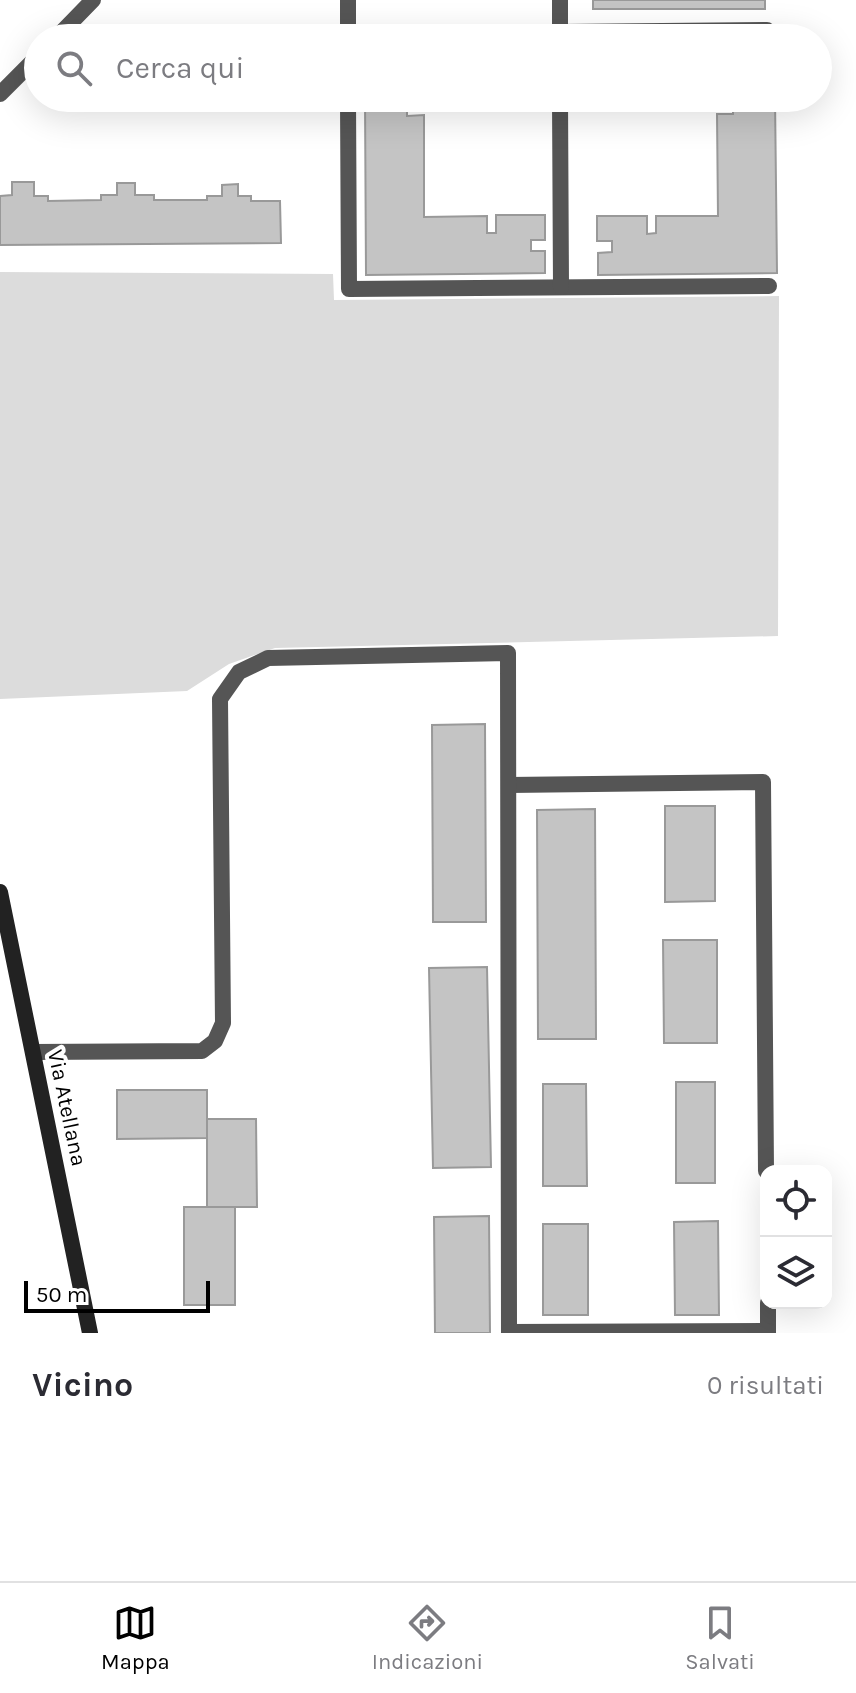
<!DOCTYPE html>
<html lang="it">
<style>
:root{--surface:#fff;--page:#f2f2f3;--text:#2b2b33;--muted:#7c7c81;--line:#e1e1e2;--accent:#000}
body{margin:0;font-family:Karla,sans-serif;background:var(--page);color:var(--text)}
.controls{position:absolute;right:24px;bottom:24px;display:grid;overflow:hidden;border-radius:16px;box-shadow:0 8px 32px #0002}
.controls button{width:72px;height:72px;display:grid;place-items:center;padding:0;border:0;border-bottom:2px solid var(--line);background:var(--surface);color:var(--text);font:40px sans-serif}
.scale{position:absolute;left:24px;bottom:20px;width:186px;box-sizing:border-box;padding-left:8px;border:4px solid #000;border-top:0;font-size:22px;line-height:28px;white-space:nowrap;color:#000;-webkit-text-stroke:6px #fff;paint-order:stroke}
.list{margin:0;padding:0;list-style:none}
h2{display:flex;justify-content:space-between;align-items:center;height:104px;margin:0;padding:0 32px;font-size:34px}
h2 small{font-size:26px;font-weight:400;color:var(--muted)}
.icon{flex:none;width:44px;height:44px;fill:none;stroke:currentColor;stroke-width:2;stroke-linecap:round;stroke-linejoin:round}
.map{position:relative;flex:none;width:856px;height:1333px;overflow:hidden}
.search{position:absolute;background:var(--surface);box-shadow:0 8px 32px #0002;left:24px;right:24px;top:24px;height:88px;display:flex;align-items:center;gap:20px;box-sizing:border-box;padding:0 28px;border-radius:44px;color:var(--muted);font-size:30px}
.sheet{height:248px;background:var(--surface)}
nav{display:flex;justify-content:space-around;align-items:center;box-sizing:border-box;height:112px;border-top:2px solid var(--line);background:var(--surface);font-size:22px;color:var(--muted)}
nav a{display:grid;justify-items:center;gap:4px}
nav .on{color:var(--accent)}
.map>svg:first-child{display:block}
.green{fill:#dcdcdc}
.building{fill:#c4c4c4;stroke:#999;stroke-width:2}
.lines{fill:none;stroke-linecap:round;stroke-linejoin:round}
.minor{stroke:#555;stroke-width:16}
.tertiary{stroke:#555;stroke-width:16}
.secondary{stroke:#222;stroke-width:16}
.labels{text-anchor:middle;dominant-baseline:central;stroke-width:8;stroke-linejoin:round;paint-order:stroke}
.street-label{font-size:22px;fill:#000;stroke:#fff}
</style>
<div class="map">
<svg width="856" height="1333" viewBox="0 0 856 1333">
<rect width="100%" height="100%" fill="#fff"/>
<path class="green" d="M0 272 333 274 334 300 779 296 778 636 275 648 229 664 187 691 0 699Z"/>
<g class="building">
<rect x="593" y="0" width="172" height="9"/>
<path d="M365 98H423V107H407V116L424 115V217L487 216V233H496V215H545V240H531V251H545V273L366 275Z"/>
<path d="M717 98H775L777 273 598 275V253L612 252V241H597V216H647V234L656 233V216H718L717 114H733V106H717Z"/>
<path d="M12 182H34V196H48V201L101 200V195H117V183H135V195H154V200H207V196H222V185L238 184V196H251V201H280L281 243 0 245V196L12 195Z"/>
<path d="M485 724 486 922H433L432 725Z"/>
<path d="M665 806H715V901L665 902Z"/>
<path d="M595 809 596 1039H538L537 810Z"/>
<path d="M663 940H717V1043H664Z"/>
<path d="M487 967 491 1167 433 1168 429 968Z"/>
<rect x="676" y="1082" width="39" height="101"/>
<path d="M543 1084H586L587 1186H543Z"/>
<path d="M117 1090H207V1138L117 1139Z"/>
<path d="M207 1119H256L257 1207H207Z"/>
<rect x="184" y="1207" width="51" height="98"/>
<path d="M489 1216 490 1333H435L434 1217Z"/>
<path d="M718 1221 719 1315H675L674 1222Z"/>
<rect x="543" y="1224" width="45" height="91"/>
</g>
<g class="lines">
<g class="minor">
<path d="M348 0V38"/>
<path d="M560 0V38"/>
<path d="M560 32 767 30"/>
<path d="M348 98 349 289 769 286"/>
<path d="M560 98 561 287"/>
<path d="M509 785 763 782 766 1171"/>
<path d="M33 1052 202 1051 215 1041 223 1023 220 699 239 672 268 658 508 653 509 1333"/>
<path d="M768 1303V1333"/>
<path d="M509 1332 768 1331"/>
</g>
<g class="tertiary">
<path d="M56 38 93 0"/>
<path d="M0 94 38 56"/>
</g>
<path class="secondary" d="M0 892 90 1333"/>
</g>
<g class="labels">
<g class="street-label">
<text transform="translate(67 1108) rotate(78)">Via Atellana</text>
</g>
</g>
</svg>
<div class="controls">
<button><svg class="icon" aria-label="locate" viewBox="0 0 24 24"><circle cx="12" cy="12" r="6"/><path d="M12 2v4M12 18v4M2 12h4M18 12h4"/></svg></button>
<button><svg class="icon" aria-label="layers" viewBox="0 0 24 24"><path d="M12 4l9 5-9 5-9-5zM3 14l9 5 9-5"/></svg></button>
</div>
<div class="scale">50 m</div>
<div class="search"><svg class="icon" aria-label="search" viewBox="0 0 24 24"><circle cx="10" cy="10" r="6"/><path d="M15 15l6 6"/></svg>Cerca qui</div>
</div>
<section class="sheet">
<h2>Vicino<small>0 risultati</small></h2>
<ul class="list">
</ul>
</section>
<nav>
<a class="on"><svg class="icon" aria-label="map" viewBox="0 0 24 24"><path d="M3 6l6-2 6 2 6-2v14l-6 2-6-2-6 2zM9 4v14M15 6v14"/></svg>Mappa</a>
<a><svg class="icon" aria-label="directions" viewBox="0 0 24 24"><path d="M12 3l9 9-9 9-9-9zM9 14v-3h6M13 9l2 2-2 2"/></svg>Indicazioni</a>
<a><svg class="icon" aria-label="saved" viewBox="0 0 24 24"><path d="M7 4h10v16l-5-4-5 4z"/></svg>Salvati</a>
</nav>
